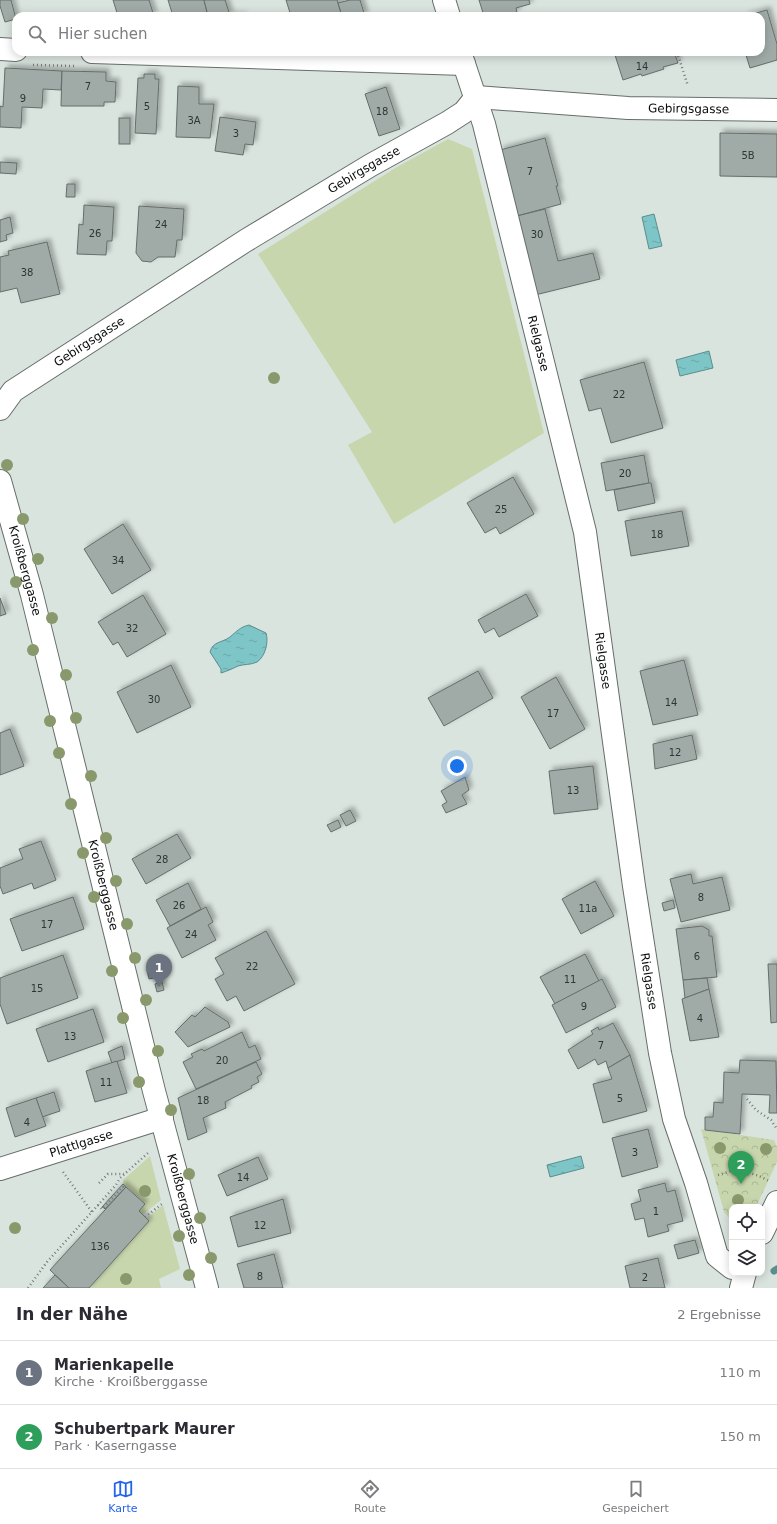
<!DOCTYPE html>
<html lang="de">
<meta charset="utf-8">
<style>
:root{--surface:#fff;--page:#f7f7f7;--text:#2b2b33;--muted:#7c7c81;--line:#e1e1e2;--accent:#2563eb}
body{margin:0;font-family:"DejaVu Sans",sans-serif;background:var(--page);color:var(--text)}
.controls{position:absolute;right:12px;bottom:12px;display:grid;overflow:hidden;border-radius:8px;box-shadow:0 2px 10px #0003}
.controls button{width:36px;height:36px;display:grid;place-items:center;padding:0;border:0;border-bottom:1px solid var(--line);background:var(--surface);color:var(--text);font:20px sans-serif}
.you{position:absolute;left:457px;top:766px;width:14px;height:14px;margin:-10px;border:3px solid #fff;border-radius:50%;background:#1a73e8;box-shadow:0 0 0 6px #1a73e833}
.badge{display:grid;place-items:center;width:26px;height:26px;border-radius:50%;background:var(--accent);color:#fff;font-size:13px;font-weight:700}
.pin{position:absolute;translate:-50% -33px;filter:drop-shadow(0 1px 2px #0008)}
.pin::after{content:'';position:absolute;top:21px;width:14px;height:12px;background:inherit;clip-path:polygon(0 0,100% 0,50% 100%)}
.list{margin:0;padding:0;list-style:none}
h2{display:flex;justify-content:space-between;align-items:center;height:52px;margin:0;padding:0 16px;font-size:17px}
h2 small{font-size:13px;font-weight:400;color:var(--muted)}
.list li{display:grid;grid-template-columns:26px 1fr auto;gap:12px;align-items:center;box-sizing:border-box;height:64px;padding:0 16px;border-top:1px solid var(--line)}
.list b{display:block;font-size:15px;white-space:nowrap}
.list p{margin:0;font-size:13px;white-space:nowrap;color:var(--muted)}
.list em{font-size:13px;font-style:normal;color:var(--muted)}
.icon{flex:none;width:22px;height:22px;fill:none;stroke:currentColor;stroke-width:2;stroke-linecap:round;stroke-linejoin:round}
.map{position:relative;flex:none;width:777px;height:1288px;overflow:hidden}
.search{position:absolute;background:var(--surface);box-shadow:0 2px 10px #0003;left:12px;right:12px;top:12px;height:44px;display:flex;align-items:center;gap:10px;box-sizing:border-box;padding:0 14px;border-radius:12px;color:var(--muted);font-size:15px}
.sheet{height:180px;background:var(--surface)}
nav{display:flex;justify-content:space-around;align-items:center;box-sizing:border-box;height:56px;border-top:1px solid var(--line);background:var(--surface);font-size:11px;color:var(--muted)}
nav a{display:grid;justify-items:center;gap:2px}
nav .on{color:var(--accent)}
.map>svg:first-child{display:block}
.grass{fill:#c8d6ad}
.park{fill:url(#park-crowns)}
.water{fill:url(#water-ripples);stroke:#5b8e8e}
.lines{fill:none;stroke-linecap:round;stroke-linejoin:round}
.stream{stroke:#5b8e8e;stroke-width:7}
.building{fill:#a0aba8;stroke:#646e6c;filter:url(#shadow)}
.minor-casing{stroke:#666e69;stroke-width:24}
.path{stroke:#747a76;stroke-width:2.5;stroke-dasharray:1 3;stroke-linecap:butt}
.minor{stroke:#fff;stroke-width:22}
.tree{fill:#8a996c}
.labels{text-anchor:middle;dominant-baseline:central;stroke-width:3;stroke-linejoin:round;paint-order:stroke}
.number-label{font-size:10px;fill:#303533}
.street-label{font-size:12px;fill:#0b0e0c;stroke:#e7f1eb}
</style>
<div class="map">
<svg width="777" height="1288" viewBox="0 0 777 1288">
<defs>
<pattern id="park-crowns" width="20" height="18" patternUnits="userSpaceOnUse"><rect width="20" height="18" fill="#c8d6ad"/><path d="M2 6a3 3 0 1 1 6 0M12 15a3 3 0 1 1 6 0" fill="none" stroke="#aab694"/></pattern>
<pattern id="water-ripples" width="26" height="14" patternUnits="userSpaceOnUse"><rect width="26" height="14" fill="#7dc5c6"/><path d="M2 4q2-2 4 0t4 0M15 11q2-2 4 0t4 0" fill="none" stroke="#6ba8a9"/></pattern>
<filter id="shadow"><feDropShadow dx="3.5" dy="-3.5" stdDeviation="2" flood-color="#0004"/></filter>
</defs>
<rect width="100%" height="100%" fill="#dae4de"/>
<g class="grass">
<path d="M448 139 472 149 544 433 394 524 348 445 372 432 258 254 397 167Z"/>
<path d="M150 1156 161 1200 142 1215 139 1211 145 1204 123 1184V1180Z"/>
<path d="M163 1205 180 1269 159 1279 161 1288H89L149 1221 147 1218Z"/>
</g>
<path class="park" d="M701 1129 774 1140 777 1147V1162L756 1207H732V1221L724 1212Z"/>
<g class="water">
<path d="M654 214 662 246 649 249 642 217Z"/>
<path d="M709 351 713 368 680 376 676 360Z"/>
<path d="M249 625 266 633C269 642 265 657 257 662 251 665 244 664 238 666 232 669 227 671 221 673V669L210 652C213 641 222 643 230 637 236 632 240 627 249 625Z"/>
<path d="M581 1156 584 1168 550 1177 547 1165Z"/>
</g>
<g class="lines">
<path class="stream" d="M774 1271 777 1269"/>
</g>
<g class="building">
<path d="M0 0H11L16 19 5 22 0 6Z"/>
<path d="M113 0H149L154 16H118Z"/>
<path d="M168 0H204L208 16H173Z"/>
<path d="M204 0H225L230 15 244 16H208Z"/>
<path d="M286 0H337L342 16H291Z"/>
<path d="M350 0H360L365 16H342L338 3Z"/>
<path d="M479 0H529L530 4 516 8 517 12 503 16H499L498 14 484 16Z"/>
<path d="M767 10 777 44V60L750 68 745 52H761V16H745Z"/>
<path d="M614 52H674L678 63 663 67 664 69 642 76 641 74 623 80Z"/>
<path d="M5 68 62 71 61 90 43 89 42 108 22 107 21 128 0 127V106L3 107Z"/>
<path d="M62 71 106 72V81L116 82 115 102H104V106H61Z"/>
<path d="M144 74H155V79H159L156 134 135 133 138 78H144Z"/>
<path d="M178 86 199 87V104H214L210 138 176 137Z"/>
<path d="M386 87 400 129 379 136 365 94Z"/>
<path d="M220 117 256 122 253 145 245 144 243 155 215 151Z"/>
<rect x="119" y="118" width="11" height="26"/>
<path d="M720 133 777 134V177L720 176Z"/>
<path d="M545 138 558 186H556L561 204 517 216 500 150Z"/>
<path d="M0 162 17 163 16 174 0 173Z"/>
<path d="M67 184H75V197H66Z"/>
<path d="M84 205 114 207 112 241H107L106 255 77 254 79 224 83 225Z"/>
<path d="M139 206 184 209 182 240H177L175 257H158L151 262 142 261 136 253Z"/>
<path d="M545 209 558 261 593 253 600 279 535 295 517 216Z"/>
<path d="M10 217 13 233 6 235 7 240 0 242V220Z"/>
<path d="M47 242 60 294 21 303 17 288 0 292V257L9 255 8 251Z"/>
<path d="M644 362 663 428 611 443 601 408 589 411 580 380Z"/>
<path d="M644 455 649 483 606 491 601 463Z"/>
<path d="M513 477 534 514 500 534 496 527 485 533 467 503Z"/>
<path d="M649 483H651L655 503 618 511 614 490Z"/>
<path d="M682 511 689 546 631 556 625 521Z"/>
<path d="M123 524 151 570 112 594 84 549Z"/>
<path d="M526 594 538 616 499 637 494 628 485 633 478 620Z"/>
<path d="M143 595 166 634 127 657 118 642 113 645 98 622Z"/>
<path d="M0 598 6 614 0 616Z"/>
<path d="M684 660 698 715 653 725 640 671Z"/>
<path d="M171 665 191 707 137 733 117 692Z"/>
<path d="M478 671 493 698 444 726 428 698Z"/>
<path d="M556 677 585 729 550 749 521 697Z"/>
<path d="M10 729 24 766 0 775V733Z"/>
<path d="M692 735 697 759 655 769 653 744Z"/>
<path d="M593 766 598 809 554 814 549 771Z"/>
<path d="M465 777 469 790 462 795 467 804 446 813 442 805 447 802 441 791Z"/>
<path d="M350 810 356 821 346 826 340 815Z"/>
<path d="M338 820 341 827 331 832 327 825Z"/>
<path d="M177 834 191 858 146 884 132 859Z"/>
<path d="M41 841 56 880 34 889 32 883 3 894 0 886V868L23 859 19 849Z"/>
<path d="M691 874 693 884 722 877 730 910 681 922 670 879Z"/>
<path d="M595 881 614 916 581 934 562 899Z"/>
<path d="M188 883 201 909 170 926 156 900Z"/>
<path d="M73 897 84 929 22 951 10 919Z"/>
<path d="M673 900 675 908 664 911 662 903Z"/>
<path d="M206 907 213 922 208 925 216 940 182 958 167 928Z"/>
<path d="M702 926 709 930V936H712L717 977 683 980 676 929Z"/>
<path d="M266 931 295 984 244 1011 236 996 227 1001 215 979 224 974 215 958Z"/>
<path d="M585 954 599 981 555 1004 540 977Z"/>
<path d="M63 955 78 998 7 1024 0 1004V978Z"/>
<path d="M768 964H777V1022L771 1023Z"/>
<path d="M163 966 166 975 149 979 147 970Z"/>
<path d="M707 978 709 989 685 998 683 980Z"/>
<path d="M602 979 616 1007 566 1033 552 1005Z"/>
<path d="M162 982 164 990 157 992 155 984Z"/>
<path d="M709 989 719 1037 690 1041 682 999Z"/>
<path d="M205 1007 228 1022 230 1027 188 1047 175 1032 192 1015 195 1017Z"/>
<path d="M93 1009 104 1042 48 1062 36 1029Z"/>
<path d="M613 1023 630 1055 608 1068 606 1061 598 1065 595 1059 578 1069 568 1050 593 1034 591 1031 598 1027 599 1030Z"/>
<path d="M242 1032 249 1048 255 1045 261 1059 196 1089 183 1062 193 1057 191 1054 202 1049 204 1051Z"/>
<path d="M122 1046 125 1059 112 1063 108 1052Z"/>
<path d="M630 1055 647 1111 603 1123 593 1084 612 1079 608 1068Z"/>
<path d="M740 1060 776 1061 777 1113H769L770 1095 742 1094 740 1134 705 1130V1117H713L714 1102 723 1103 724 1072 739 1073Z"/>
<path d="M117 1061 127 1093 95 1102 86 1071Z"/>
<path d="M256 1062 262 1074 257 1077 259 1082 251 1086 252 1088 225 1102 226 1108 203 1118 207 1132 188 1140 178 1098Z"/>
<path d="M54 1092 60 1111 42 1117 36 1098Z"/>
<path d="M36 1098 46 1126 15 1137 6 1108Z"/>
<path d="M648 1129 658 1167 622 1177 612 1138Z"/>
<path d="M258 1157 268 1179 227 1196 218 1175Z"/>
<path d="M665 1183 667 1192 675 1190 683 1221 667 1225 669 1231 648 1237 644 1218 635 1220 631 1204 641 1201 638 1190Z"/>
<path d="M123 1184 126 1187 105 1209 104 1208 102 1207Z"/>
<path d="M126 1187 145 1204 139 1211 149 1221 89 1288H69L50 1270Z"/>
<path d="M283 1199 291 1233 238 1247 230 1217Z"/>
<path d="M695 1240 699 1253 678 1259 674 1245Z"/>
<path d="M274 1254 283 1288H244L237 1264Z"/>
<path d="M658 1258 665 1288H630L625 1266Z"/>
<path d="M55 1275 69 1288H43Z"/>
</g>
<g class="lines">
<g class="minor-casing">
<g id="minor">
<path d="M444 0 449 16"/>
<path d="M0 49 16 50"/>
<path d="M92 52 464 64"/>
<path id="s1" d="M460 52 484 124 585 532 634 886 660 1053 674 1119 696 1183 717 1256 732 1268"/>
<path id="s2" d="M476 97 628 108 777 110"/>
<path id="s3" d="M0 409 13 391 245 241 371 165 447 123 464 112 476 97"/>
<path id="s4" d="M0 481 32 595 154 1091 207 1288"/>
<path id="s5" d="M0 1169 162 1118"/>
<path d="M762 1233 777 1202"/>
<path d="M741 1288 745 1273"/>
</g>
</g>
<g class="path">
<path d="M677 52 688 86"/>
<path d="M33 65 74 66"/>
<path d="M747 1099 756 1110 771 1120 777 1129"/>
<path d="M63 1172 92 1212"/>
<path d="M718 1175 737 1169 759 1176 769 1181"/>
<path d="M99 1183 108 1174H124"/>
<path d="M98 1205 102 1209 123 1187 124 1188"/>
<path d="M145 1217 162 1204"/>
<path d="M28 1288 47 1262 116 1185 120 1178 148 1153"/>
</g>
<use href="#minor" class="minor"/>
</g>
<g class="tree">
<circle cx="274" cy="378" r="6"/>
<circle cx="7" cy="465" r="6"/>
<circle cx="23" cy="519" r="6"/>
<circle cx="38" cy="559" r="6"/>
<circle cx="16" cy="582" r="6"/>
<circle cx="52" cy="618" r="6"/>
<circle cx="33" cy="650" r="6"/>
<circle cx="66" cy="675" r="6"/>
<circle cx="76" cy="718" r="6"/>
<circle cx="50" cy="721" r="6"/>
<circle cx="59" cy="753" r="6"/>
<circle cx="91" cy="776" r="6"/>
<circle cx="71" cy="804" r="6"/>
<circle cx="106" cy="838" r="6"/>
<circle cx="83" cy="853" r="6"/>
<circle cx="116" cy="881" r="6"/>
<circle cx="94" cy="897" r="6"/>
<circle cx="127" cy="924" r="6"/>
<circle cx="135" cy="958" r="6"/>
<circle cx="112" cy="971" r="6"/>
<circle cx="146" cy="1000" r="6"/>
<circle cx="123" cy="1018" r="6"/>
<circle cx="158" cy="1051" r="6"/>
<circle cx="139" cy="1082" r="6"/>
<circle cx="171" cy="1110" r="6"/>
<circle cx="720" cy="1148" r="6"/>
<circle cx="766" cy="1149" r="6"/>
<circle cx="189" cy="1174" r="6"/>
<circle cx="145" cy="1191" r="6"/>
<circle cx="738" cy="1200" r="6"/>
<circle cx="200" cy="1218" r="6"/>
<circle cx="15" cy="1228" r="6"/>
<circle cx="179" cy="1236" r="6"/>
<circle cx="211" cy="1258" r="6"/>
<circle cx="189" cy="1275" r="6"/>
<circle cx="126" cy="1279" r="6"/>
</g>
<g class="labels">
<g class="number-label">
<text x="642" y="66">14</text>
<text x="88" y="86">7</text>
<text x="23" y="98">9</text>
<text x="147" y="106">5</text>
<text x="382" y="111">18</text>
<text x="194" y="120">3A</text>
<text x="236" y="133">3</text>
<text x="748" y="155">5B</text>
<text x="530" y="171">7</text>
<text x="161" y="224">24</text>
<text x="95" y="233">26</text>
<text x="537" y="234">30</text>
<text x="27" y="272">38</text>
<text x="619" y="394">22</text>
<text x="625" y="473">20</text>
<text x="501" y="509">25</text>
<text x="657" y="534">18</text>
<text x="118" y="560">34</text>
<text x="132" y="628">32</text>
<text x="154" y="699">30</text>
<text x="671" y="702">14</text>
<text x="553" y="713">17</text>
<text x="675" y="752">12</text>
<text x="573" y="790">13</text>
<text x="162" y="859">28</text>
<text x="701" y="897">8</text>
<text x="179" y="905">26</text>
<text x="588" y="908">11a</text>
<text x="47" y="924">17</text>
<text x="191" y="934">24</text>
<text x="697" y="956">6</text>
<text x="252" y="966">22</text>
<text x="570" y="979">11</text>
<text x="37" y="988">15</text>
<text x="584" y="1006">9</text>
<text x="700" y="1018">4</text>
<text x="70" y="1036">13</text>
<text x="601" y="1045">7</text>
<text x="222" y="1060">20</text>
<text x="106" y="1082">11</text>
<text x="620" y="1098">5</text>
<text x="203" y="1100">18</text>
<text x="27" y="1122">4</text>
<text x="635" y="1152">3</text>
<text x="243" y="1177">14</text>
<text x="656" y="1211">1</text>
<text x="260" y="1225">12</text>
<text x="100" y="1246">136</text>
<text x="260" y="1276">8</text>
<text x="645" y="1277">2</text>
</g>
<g class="street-label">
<text stroke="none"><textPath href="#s2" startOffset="213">Gebirgsgasse</textPath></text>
<text stroke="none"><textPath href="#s3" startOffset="437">Gebirgsgasse</textPath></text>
<text stroke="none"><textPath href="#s3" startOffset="113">Gebirgsgasse</textPath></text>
<text stroke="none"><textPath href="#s1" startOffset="302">Rielgasse</textPath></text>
<text stroke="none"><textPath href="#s4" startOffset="93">Kroißberggasse</textPath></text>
<text stroke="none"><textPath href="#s1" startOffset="626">Rielgasse</textPath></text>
<text stroke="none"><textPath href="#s4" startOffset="417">Kroißberggasse</textPath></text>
<text stroke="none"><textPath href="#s1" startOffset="950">Rielgasse</textPath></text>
<text stroke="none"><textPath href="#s5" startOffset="85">Plattlgasse</textPath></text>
<text stroke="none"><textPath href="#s4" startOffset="741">Kroißberggasse</textPath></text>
</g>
</g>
</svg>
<div class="controls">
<button><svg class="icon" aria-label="locate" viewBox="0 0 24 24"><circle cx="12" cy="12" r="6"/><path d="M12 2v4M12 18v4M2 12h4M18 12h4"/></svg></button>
<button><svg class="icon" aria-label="layers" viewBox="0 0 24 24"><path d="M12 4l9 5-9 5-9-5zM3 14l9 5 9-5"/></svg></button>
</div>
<div class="you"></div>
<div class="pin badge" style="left:159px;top:987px;background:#6b7280">1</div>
<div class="pin badge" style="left:741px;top:1184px;background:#2e9e5b">2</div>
<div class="search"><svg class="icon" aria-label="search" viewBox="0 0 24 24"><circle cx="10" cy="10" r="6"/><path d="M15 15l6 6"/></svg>Hier suchen</div>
</div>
<section class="sheet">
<h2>In der Nähe<small>2 Ergebnisse</small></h2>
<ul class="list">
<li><span class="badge" style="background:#6b7280">1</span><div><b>Marienkapelle</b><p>Kirche · Kroißberggasse</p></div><em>110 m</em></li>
<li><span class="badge" style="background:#2e9e5b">2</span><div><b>Schubertpark Maurer</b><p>Park · Kaserngasse</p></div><em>150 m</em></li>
</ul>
</section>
<nav>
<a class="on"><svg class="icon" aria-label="map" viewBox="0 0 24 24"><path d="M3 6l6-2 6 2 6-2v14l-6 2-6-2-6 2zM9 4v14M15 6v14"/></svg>Karte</a>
<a><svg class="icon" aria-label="directions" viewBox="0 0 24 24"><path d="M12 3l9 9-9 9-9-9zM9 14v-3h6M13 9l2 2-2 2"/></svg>Route</a>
<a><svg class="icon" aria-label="saved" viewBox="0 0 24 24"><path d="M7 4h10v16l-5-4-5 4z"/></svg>Gespeichert</a>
</nav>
